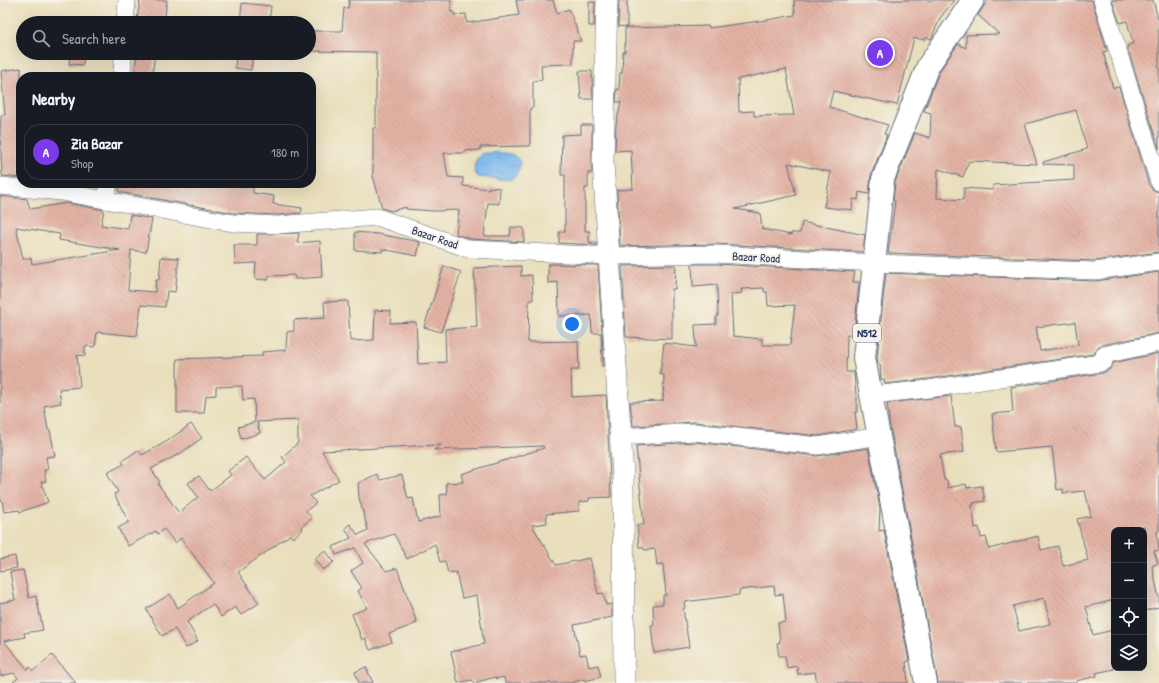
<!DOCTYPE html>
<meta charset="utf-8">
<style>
:root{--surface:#171b24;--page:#242831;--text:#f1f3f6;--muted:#9ea1a6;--line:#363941;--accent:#7c3aed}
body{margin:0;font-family:"Patrick Hand",sans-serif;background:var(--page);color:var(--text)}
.controls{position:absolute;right:12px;bottom:12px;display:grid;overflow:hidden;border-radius:8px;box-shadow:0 4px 16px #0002}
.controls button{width:36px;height:36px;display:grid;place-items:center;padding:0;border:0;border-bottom:1px solid var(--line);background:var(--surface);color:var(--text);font:20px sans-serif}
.you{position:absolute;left:572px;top:324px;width:14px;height:14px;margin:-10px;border:3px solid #fff;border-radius:50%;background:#1a73e8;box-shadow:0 0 0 6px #1a73e833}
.badge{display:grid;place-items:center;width:26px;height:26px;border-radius:50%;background:var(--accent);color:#fff;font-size:13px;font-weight:700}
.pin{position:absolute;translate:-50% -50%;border:2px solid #fff;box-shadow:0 1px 4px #0006}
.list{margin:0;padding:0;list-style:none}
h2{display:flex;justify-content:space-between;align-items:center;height:52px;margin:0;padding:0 16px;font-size:17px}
h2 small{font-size:13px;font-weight:400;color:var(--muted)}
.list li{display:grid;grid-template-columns:26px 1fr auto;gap:12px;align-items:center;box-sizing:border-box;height:56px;margin:0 8px 8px;padding:0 8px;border:1px solid var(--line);border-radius:16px}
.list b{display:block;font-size:15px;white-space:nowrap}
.list p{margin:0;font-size:13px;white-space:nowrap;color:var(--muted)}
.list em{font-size:13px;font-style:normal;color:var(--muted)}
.icon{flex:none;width:22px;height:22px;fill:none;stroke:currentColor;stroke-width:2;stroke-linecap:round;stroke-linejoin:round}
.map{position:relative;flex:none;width:1159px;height:683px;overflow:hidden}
.search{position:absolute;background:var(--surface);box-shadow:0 4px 16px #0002;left:16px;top:16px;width:300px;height:44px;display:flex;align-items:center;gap:10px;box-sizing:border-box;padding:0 14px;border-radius:22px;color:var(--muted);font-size:15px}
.panel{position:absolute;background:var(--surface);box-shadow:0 4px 16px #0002;left:16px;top:72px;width:300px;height:116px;border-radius:16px}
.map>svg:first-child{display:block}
.water{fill:url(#water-ripples);stroke:#4a74a5}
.building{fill:url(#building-back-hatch);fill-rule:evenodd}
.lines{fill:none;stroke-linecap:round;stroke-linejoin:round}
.minor-casing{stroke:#636d7f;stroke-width:18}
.tertiary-casing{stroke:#636d7f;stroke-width:22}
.trunk-casing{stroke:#636d7f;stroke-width:24}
.minor{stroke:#fff;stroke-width:17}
.tertiary{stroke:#fff;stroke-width:21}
.trunk{stroke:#fff;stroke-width:22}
.labels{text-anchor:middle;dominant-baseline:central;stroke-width:4;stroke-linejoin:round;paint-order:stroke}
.shield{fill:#f7f3e8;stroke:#5d6a87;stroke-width:1}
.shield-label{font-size:11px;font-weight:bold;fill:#1b2f5e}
.street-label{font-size:12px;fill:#1b2f5e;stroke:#f7f3e8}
</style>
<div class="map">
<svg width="1159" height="683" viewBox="0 0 1159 683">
<defs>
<pattern id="water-ripples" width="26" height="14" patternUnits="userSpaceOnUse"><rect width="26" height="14" fill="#78b8ec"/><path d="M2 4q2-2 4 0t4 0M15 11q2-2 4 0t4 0" fill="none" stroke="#6296c2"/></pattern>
<pattern id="building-back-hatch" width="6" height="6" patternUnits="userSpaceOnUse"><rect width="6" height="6" fill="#e3b3a4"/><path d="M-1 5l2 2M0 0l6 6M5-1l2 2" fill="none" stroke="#c29a90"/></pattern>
</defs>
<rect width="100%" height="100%" fill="#f7f3e8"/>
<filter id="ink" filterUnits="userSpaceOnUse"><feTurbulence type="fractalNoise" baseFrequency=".025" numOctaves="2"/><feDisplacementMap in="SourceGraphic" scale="8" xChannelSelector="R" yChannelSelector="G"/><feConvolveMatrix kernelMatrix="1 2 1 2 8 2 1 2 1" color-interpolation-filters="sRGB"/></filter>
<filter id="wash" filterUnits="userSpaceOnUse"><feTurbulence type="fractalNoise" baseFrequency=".012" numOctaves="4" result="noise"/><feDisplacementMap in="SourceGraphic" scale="16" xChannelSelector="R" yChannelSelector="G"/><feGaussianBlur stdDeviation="0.9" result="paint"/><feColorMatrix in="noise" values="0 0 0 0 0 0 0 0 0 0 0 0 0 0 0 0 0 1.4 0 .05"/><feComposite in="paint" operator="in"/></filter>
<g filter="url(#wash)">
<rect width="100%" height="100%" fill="#e9dfbc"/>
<path class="water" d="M487 153C495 153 506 152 513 155 526 162 519 175 509 180L478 177 474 172 475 162 481 154Z"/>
<g id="blocks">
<g class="building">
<path d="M140 0H167L164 23 137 20Z"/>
<path d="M349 0H451V12H454V15L466 14 467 23 519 15 516 0H553L557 13 569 9 581 41H573V64L541 65 542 80 533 81V108H530V146L480 147V150L465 151V153H444L448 177 463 178V186L489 189V187L500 188 499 204 488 203 484 236H510L511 227 524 228V242L471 239 456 234 459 210 433 211 406 209V207L391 211 382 208 373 176V128H376V52L309 51V31H342L344 8H348Z"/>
<path d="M619 0H627V27L618 26Z"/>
<path d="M794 0H954L940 18 931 39 926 37 925 40 914 38 897 105 833 91 829 107 888 125 884 134 887 135 871 175 869 194 859 192 858 200 853 199 852 210 824 207 831 172 788 163 796 195 735 209 760 213 762 229 791 235V233H800L802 222 865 235 863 252 717 244 620 246 617 190 633 189 631 150 615 151 616 125 621 102H616L617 89 619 90 620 73H622L623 52H625V28L709 26V28L767 20 795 15ZM786 69 794 115 754 116V111L739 112 738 79Z"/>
<path d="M988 0H1092L1107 51 1103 52 1113 88 1119 87 1149 185 1153 190 1159 192V252L1094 261 888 253 895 201 893 200 895 182 915 133 930 138 931 113 924 111 939 72 958 44 966 48V35L999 34 978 15ZM1076 110 1087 149 1043 162V164L1074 165V180L993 185V190L964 188 963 200 937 198 938 169 963 177 969 161 1037 164 1025 124Z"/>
<path d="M1112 0H1153L1159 22V149L1127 46 1133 43 1127 21 1120 23Z"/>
<path d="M589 2H595L594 26H589Z"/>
<path d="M242 3 271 6 269 23H240Z"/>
<path d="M70 53H84L83 65 69 64Z"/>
<path d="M137 53H155L152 76 134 74Z"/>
<path d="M236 53H253L251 70 235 68Z"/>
<path d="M21 68 20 160 21 178 2 176 0 132 1 115H5L1 71Z"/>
<path d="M579 71H592L593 99H581Z"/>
<path d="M581 125H592V173H588V188H585V231H589V242H596V245L559 243V232H565V175H561L562 135 581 134Z"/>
<path d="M119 183H239V186L253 187V193L274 196 273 204 302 208 301 213 278 215 234 213 119 192Z"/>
<path d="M0 196 27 199 30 209 67 203 104 210 101 225 128 229 130 215 152 219 146 252 131 250 128 290 155 292 156 280H159L161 257 179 258 175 292 167 291 165 307 141 305 137 336 97 332 95 347 85 346V356L77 355 80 387 59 389 61 403 44 406 48 430H50L55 456 46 457 48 470H44L46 481 41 482 48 502 20 512 19 510 4 512 2 500H0ZM16 227 60 234 59 240 120 250 32 264 31 258 23 259Z"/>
<path d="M355 232 378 234 420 242 417 256 382 249V252L355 250Z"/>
<path d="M299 233 297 243 320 241 322 277 295 279 294 275 269 276 268 280 255 279 256 263 235 264 234 245H257V234Z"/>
<path d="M548 264 598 265 604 366H602L601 333H592L591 315 559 316 558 282 548 283Z"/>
<path d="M692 264H716L855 272 853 282H859L854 335H847L846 372H854L856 396H857V412H855L857 429 818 436 695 422 633 426 630 402 663 401 664 375 660 374 664 343 696 347 695 325 716 324V317L718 316 717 285 693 287ZM764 288V292H767L768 306 795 305 790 345H762V339L733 336 731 294 742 293 741 289Z"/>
<path d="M676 265 675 289H672V339L626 337 622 266Z"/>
<path d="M444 266 461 272 441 332 424 327Z"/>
<path d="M521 266V276L532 275 533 300H529L528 342 578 341 579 370H571L572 397 606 395 611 497 589 498V501L579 502V511L546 514 547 523 532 525 556 565 590 558 598 594 603 593 606 605 612 604V617L574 625 580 655 586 654 589 667 598 665 601 677 585 681V679L570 683H505L504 677 496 679 495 677 474 683 472 680 458 683 451 652 484 644 477 595 462 598 456 572 448 573 445 561 440 562 435 544 407 559 394 534 365 544 386 571 397 568 417 623 389 634 392 642 370 650 365 638 362 640 352 614 367 608 358 591 362 588 351 571 363 563 355 548 336 555 333 547 351 538 345 528 350 524 358 535 368 530 359 498 358 483 377 474 380 480 402 475 408 499 413 498 418 522 441 516 440 495 447 494 446 483 463 482 461 474 544 448 543 446 434 450 441 445 414 446 322 451 339 480 310 496 316 503 306 511 312 518 301 527 303 529 293 538 290 535 238 572 259 603 241 615 235 607 221 617 213 604 187 622 198 641 186 648 175 629 162 636 146 609 170 594 178 608 214 583 181 538 175 543 164 529 158 534 156 531 128 546 118 528 129 522 114 494 118 492 107 473 124 464 122 461 138 450 142 455 166 442 191 424 202 438 181 453 151 469 160 482 158 484 179 513 198 497 188 483 199 476 210 491 231 475 228 471 246 457 265 480 286 462 282 457 298 443V420L257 422 260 433 241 439 238 427 255 422 254 399 243 400 242 386 216 387V395L206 396 204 413H177V359L262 356V352L286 350 287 332 294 331V320L325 318 324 302 348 301 350 341 374 340 375 310 391 311 390 323 416 322 418 364 446 362 445 329 477 327 474 268Z"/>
<path d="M1159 272V333L1102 345 1098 347 1094 354 928 379 885 384 884 379H881L880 364H878L877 357 886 273 1095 281ZM1075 322 1078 345 1040 351 1036 327Z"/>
<path d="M1159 353V531L1157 532 1159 550 1154 551 1158 563 1152 566 1159 598V607L1144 611V527L1132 530H1114V600L1086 607 1093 635 1113 630 1114 669 1096 673 1097 676 1076 681V683H938L889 420 887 403 951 396 955 427H961L964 452 940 455 944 480H947L948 488 966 484 967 488 982 486 985 501 973 503 974 505H972L975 528 979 527 981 538 986 537 989 549 1038 536 1041 550 1058 546 1063 566 1088 560 1077 519 1091 516 1085 491 1063 493V489L1057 490 1052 447 996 452 992 414 1013 412 1011 387 1102 373 1109 370 1113 363ZM1044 598 1050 624 1019 631 1013 606Z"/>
<path d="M694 442 817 456 868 448 880 508 879 531 884 530 909 661 906 662 908 683H817L815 672 798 674 797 666 787 668 785 656H779L777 643 780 642 778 623 786 622 783 594 775 595 774 586 739 590V595L684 602 685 608 683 609 689 647 654 653 651 625H654L653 605 663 604V595H666L663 564 657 565 655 549 644 550 643 547H639L637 525H644L636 446Z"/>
<path d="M325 550 334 562 323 570 314 559Z"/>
<path d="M15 556 17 568 0 571V559Z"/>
<path d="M23 570 29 598 36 596 43 630 24 633 25 637 4 641 28 670 30 667 33 671 52 655 76 683H12L18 678 14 673 0 676V603L15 600 10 572Z"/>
<path d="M366 667 373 683H359L355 672Z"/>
</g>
</g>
</g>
<g filter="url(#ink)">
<use href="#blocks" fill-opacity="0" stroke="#636d7f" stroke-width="1"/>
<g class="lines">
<g class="minor-casing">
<g id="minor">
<path d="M1102 0 1159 182"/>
<path d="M125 23 127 0"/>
<path d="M122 77 123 53"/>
<path d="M0 186 61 192 233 223 278 225 377 217 469 249 609 256 716 254 874 263 1095 271 1159 262"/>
<path d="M105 200 109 183"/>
<path d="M872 395 929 389 1100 363 1104 361V355L1159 343"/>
<path d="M621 437 694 432 818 446 879 436"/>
</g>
</g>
<g class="tertiary-casing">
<path id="tertiary" d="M607 0 603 161 623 477 624 683"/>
</g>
<g class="trunk-casing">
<path id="trunk" d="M926 683 864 358 883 179 928 66 973 0"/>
</g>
<use href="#minor" class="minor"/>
<use href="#tertiary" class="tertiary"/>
<use href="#trunk" class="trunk"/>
</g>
</g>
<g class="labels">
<rect class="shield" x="853" y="324" width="28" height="18" rx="3"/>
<g class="shield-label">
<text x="867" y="333">N512</text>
</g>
<g class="street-label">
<text transform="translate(435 237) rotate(19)">Bazar Road</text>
<text transform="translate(756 257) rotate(3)">Bazar Road</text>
</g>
</g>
</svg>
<div class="controls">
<button>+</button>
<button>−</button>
<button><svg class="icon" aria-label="locate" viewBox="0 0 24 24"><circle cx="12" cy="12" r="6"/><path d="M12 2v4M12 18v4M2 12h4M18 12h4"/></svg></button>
<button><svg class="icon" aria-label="layers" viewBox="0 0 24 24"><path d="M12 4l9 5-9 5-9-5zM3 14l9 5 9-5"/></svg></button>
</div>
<div class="you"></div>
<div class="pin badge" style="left:880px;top:53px">A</div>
<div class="search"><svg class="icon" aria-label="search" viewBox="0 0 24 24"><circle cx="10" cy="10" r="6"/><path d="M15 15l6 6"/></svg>Search here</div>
<section class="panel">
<h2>Nearby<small></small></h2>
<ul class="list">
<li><span class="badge">A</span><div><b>Zia Bazar</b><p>Shop</p></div><em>180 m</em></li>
</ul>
</section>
</div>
